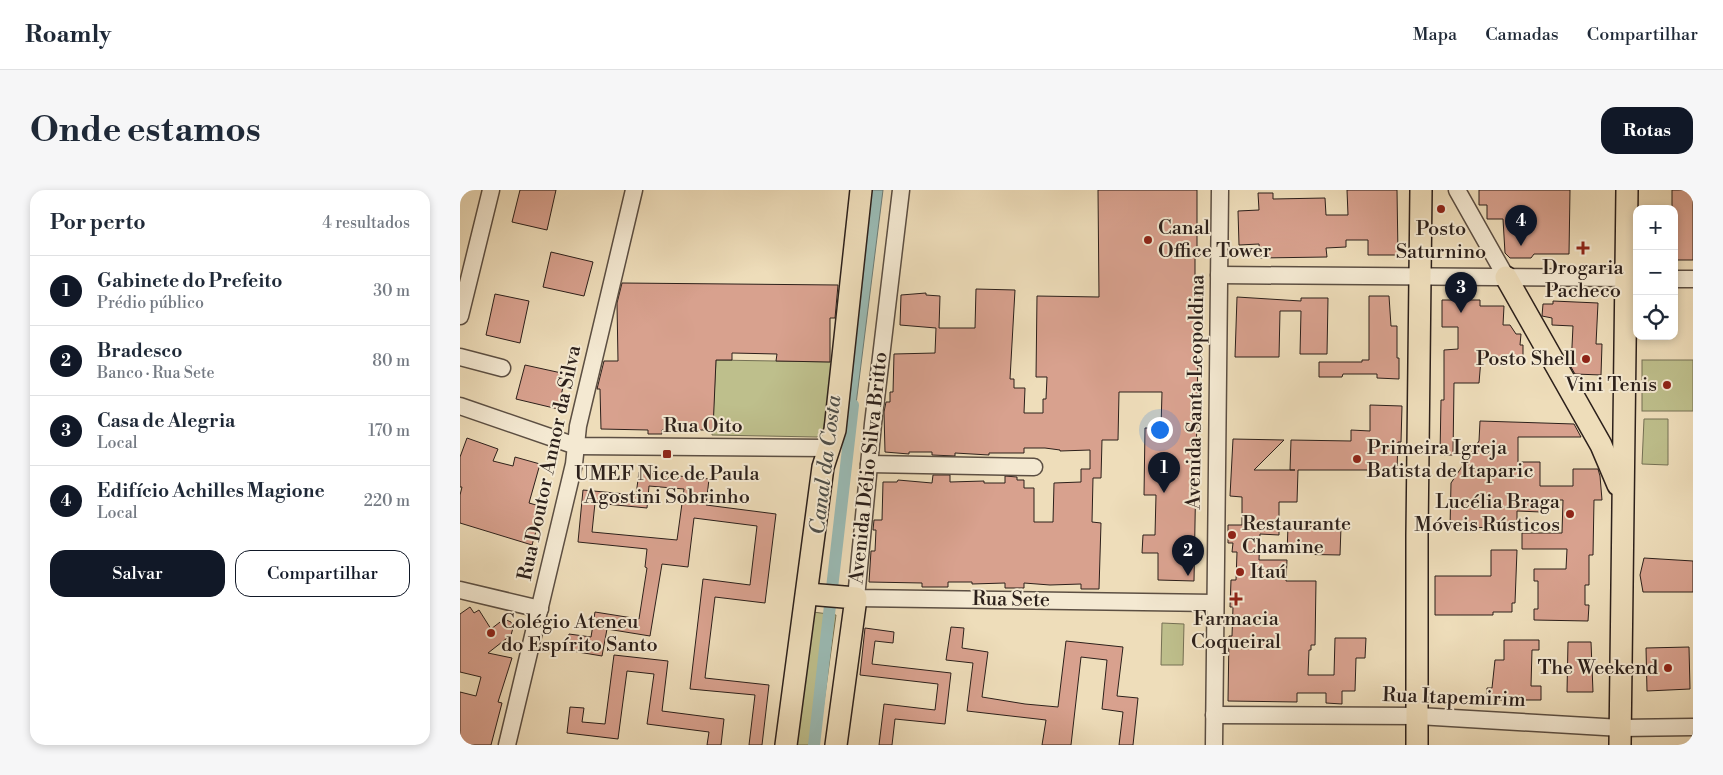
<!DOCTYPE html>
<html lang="pt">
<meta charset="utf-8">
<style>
:root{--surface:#fff;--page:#f6f6f7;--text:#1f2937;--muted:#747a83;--line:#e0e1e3;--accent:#111827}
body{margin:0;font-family:"Libre Bodoni",serif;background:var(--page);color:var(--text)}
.controls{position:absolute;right:15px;top:15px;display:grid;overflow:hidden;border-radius:10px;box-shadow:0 2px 8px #0003}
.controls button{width:45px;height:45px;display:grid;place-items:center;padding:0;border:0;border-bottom:1px solid var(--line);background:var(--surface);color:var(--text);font:25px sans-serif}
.you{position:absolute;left:699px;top:239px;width:18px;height:18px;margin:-12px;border:4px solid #fff;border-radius:50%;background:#1a73e8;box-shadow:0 0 0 8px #1a73e833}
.badge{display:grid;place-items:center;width:32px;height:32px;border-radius:50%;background:var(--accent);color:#fff;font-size:16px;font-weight:700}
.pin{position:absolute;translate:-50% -41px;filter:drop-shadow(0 1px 2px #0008)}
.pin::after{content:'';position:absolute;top:26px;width:18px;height:15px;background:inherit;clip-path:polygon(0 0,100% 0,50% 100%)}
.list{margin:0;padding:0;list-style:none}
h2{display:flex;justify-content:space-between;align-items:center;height:65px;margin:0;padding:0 20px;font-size:21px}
h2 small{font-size:16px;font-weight:400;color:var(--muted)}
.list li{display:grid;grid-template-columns:32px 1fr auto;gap:15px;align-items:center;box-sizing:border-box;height:70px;padding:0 20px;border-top:1px solid var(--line)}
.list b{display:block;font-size:19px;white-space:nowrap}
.list p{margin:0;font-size:16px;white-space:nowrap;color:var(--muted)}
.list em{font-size:16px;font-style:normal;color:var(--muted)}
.actions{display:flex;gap:10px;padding:15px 20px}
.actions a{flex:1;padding:11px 0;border:1px solid var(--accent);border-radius:15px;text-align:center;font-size:18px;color:var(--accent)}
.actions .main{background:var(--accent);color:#fff}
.icon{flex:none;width:28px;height:28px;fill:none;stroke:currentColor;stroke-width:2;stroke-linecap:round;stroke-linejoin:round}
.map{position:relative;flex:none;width:1233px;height:555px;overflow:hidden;border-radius:15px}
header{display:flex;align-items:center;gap:30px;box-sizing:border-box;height:70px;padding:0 25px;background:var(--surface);border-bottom:1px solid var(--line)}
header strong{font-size:24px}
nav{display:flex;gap:28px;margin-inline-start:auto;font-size:18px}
.intro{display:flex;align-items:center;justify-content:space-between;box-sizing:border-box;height:120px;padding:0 30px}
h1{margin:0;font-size:35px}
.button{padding:12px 22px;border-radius:15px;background:var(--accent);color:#fff;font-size:18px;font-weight:700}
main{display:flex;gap:30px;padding:0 30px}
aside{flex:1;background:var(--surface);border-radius:15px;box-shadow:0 2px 8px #0003}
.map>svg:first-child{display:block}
.green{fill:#bebf8c;stroke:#757054}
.water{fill:#9abbb5;stroke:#6e7d77}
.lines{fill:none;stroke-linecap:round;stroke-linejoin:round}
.canal{stroke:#9abbb5;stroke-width:12}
.building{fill:#d8a18e;stroke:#2c201b;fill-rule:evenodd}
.minor-casing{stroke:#5c4f43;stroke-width:19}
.major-casing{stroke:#2c201b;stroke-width:24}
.minor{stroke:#f4e9d2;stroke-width:16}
.major{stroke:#eeddba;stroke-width:21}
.poi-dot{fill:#8f2418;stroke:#f4e9d2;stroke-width:2}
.labels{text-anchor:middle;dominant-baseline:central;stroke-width:4;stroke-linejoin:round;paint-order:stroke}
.poi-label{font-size:20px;fill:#2c201b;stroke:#f4e9d2;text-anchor:start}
.street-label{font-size:20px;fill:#2c201b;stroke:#f4e9d2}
.water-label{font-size:21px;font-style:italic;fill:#4d4e49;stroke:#f4e9d2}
</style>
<header>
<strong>Roamly</strong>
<nav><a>Mapa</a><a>Camadas</a><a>Compartilhar</a></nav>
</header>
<div class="intro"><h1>Onde estamos</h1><a class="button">Rotas</a></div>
<main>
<aside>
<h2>Por perto<small>4 resultados</small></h2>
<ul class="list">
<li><span class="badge">1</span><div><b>Gabinete do Prefeito</b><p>Prédio público</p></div><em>30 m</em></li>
<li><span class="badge">2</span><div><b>Bradesco</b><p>Banco · Rua Sete</p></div><em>80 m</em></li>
<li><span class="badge">3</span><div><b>Casa de Alegria</b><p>Local</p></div><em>170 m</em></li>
<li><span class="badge">4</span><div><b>Edifício Achilles Magione</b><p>Local</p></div><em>220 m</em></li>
</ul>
<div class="actions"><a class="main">Salvar</a><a>Compartilhar</a></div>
</aside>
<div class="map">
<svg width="1233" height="555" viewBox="0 0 1233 555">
<rect width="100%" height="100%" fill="#eeddba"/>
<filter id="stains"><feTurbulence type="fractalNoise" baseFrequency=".004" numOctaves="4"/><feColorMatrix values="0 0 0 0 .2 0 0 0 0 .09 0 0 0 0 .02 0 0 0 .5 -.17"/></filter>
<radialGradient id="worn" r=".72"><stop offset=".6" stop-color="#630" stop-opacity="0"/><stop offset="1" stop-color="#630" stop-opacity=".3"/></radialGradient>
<g class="green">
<path d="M256 170 374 172 363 242 357 247 252 245Z"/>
<rect x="1182" y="170" width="51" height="51"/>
<path d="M1184 229H1208V275L1182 274Z"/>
<path d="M353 422 376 425 358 555H337Z"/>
<path d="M702 433 724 434 723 475H701Z"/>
</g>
<path class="water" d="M412 0H423L394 230 386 229Z"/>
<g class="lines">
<path class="canal" d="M354 555 393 215"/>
</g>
<g class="building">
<path d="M60 0H96L87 40 52 32Z"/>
<path d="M638 0H737V66H735V102H740L739 149H741L740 161H738L734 391 698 390V363H682L683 345H695L696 305H684L685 238H701L702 202H659L658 250H642L641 288H633L632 332 641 333 639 399H621V394L590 395 564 393V398H545V393L512 394V392H488V397H462V393L409 392 411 361H415L416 340H413L414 330H422L423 292H437L438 290 472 293 473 285H490V292L524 291V293H545V286L557 287V290H564V298H574V332H593L594 293 621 292V279H630V260L600 261V260L585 258H564V263H529V265L495 263V266L472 265V262H449V264L425 262 424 222 426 212H430V202H433L434 164 475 163 476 138 440 135 441 105 466 103V105L480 106 479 138H515L516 99 555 100 550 189H554V198H565L564 223H583V209H586L587 187H576L577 106 639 107Z"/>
<path d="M887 0H937L938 65H908V50H886V57L866 58 867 67 800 68 799 54 779 55 778 21 799 20 798 3H813V9L865 8 866 25H888Z"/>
<path d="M1019 0H1110L1109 64H1074L1071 68H1050L1045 63 1043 29H1027V15H1019Z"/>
<path d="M1212 0H1233V70H1214L1217 26H1214V19H1212Z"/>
<path d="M91 62 133 72 124 106 83 97Z"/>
<path d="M162 93 378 95 375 128H370V172L316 171 317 164 272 163V170H256L253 240H202V244H188V240L141 239 140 199H137L144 171H158L157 113Z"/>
<path d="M35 104 69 111 60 153 26 145Z"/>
<path d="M909 106H929L931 136H937V168H939V189L917 188V184H883L882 187H859V172H902V170H909Z"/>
<path d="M777 107 841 111V108H868L867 164H840L841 121H820L819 167H775Z"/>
<path d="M982 110H1020V116H1044L1043 135H1050L1056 144H1061L1060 155H1063V168L1021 169 1019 193H994L993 265H980L981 210H984V160L998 159V137H982Z"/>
<path d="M1093 111 1138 113 1136 154H1142L1141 185 1115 184 1111 177 1113 136 1092 135V128L1082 126 1083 114H1093Z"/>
<path d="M65 175 106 184 98 219 56 209Z"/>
<path d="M910 215 942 216 941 252H938L937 280H838L837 312H819V345L800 344 799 370H827L826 391H856L855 455H851V460H849L848 485H874L875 448H906L905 468H896L895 501H882V514L866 513V503H837V512L768 511 769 446H772L773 417H770L771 390H776L777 362H772L773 353H768V335H782V307L770 306 773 249 824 250 794 280H835H830L831 250 891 251V240L910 241Z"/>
<path d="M1020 231 1114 234 1121 247H1058V272H1080V296H1113V279H1138L1140 286 1142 310H1134L1133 365H1129V395H1125V415H1129L1128 431 1074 430V419H1078V391H1074V379H1106L1107 359H1062V343H1102L1103 310H1082L1081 322 1057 321V337L990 338 991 293 1019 251Z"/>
<path d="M7 248 38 259 33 271 53 276 55 267 80 274 69 313 83 317 72 355 0 333V305L2 297H0V267Z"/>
<path d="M179 282 249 289 246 315 316 324 305 413 255 407 245 488 309 495 302 555H289L295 505 230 499 243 389 290 395 297 336 234 328 228 377 202 374 190 446 147 439 142 466 106 460 109 444 131 447 135 422 179 429 187 378 185 377 187 359 118 352 123 300 176 305ZM189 296 224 299 217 350 132 342 135 313 187 318Z"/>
<path d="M828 336 881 337 880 365 827 364Z"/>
<path d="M1031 360H1057L1055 413H1052V422H1033V425H975V386H1031Z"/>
<path d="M1184 368 1233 371V402H1183L1180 385Z"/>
<path d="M10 417 14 423 19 420 31 439 44 429 51 432 53 438 51 445 28 463 52 468 38 512 42 513 31 555H0V502L16 506 21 487 0 482V424Z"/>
<path d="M491 437 504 438 502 458 528 462 522 507 565 514 598 517 606 451 663 457 657 506 678 508 673 555H659L663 522 642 519 647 470 621 467 611 555H582L586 530 507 521 513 473 486 470Z"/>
<path d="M405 438 434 442 433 453 415 451 412 474 491 483 485 534 435 529 432 555H419L424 514 475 520 478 494 400 485Z"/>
<path d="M1044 450H1079V460H1072L1071 496H1081V510H1036V508L1027 507V498H1032L1035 470H1044Z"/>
<path d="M1108 452H1131L1133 502H1107Z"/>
<path d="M1229 457 1230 499 1187 501 1186 458Z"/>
<path d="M154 465 208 471 202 521 264 529 261 555H247L249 542 187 534 194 484 167 481 158 549 107 543 110 517 124 518 122 532 145 534Z"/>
</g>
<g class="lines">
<g class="minor-casing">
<g id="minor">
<path d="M441 0 413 234 396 408 755 413"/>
<path d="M997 0 1046 87"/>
<path d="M759 85 1177 88"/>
<path d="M1214 89H1233"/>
<path d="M0 126 31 0"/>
<path d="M0 167 42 178"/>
<path d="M0 216 116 256 369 258"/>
<path d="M409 274 574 277"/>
<path d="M0 400 80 419"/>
<path d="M754 525 958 526 1161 538 1233 537"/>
<path d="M47 555 114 274 118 236 174 0"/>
<path d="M754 555 760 0"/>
</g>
</g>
<g class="major-casing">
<g id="major">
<path d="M1046 87 1141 255 1158 295"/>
<path d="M348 404 396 408 376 555"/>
<path d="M326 555 363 277 375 240 401 0"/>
<path d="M957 555V345L961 0"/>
<path d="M1160 555 1167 0"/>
</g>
</g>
<use href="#minor" class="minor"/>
<use href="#major" class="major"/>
</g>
<g class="poi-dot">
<circle cx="981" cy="19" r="5"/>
<circle cx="688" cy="50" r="5"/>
<path d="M1120.5 50.5h5v5h5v5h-5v5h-5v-5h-5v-5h5z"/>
<circle cx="1126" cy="169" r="5"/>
<circle cx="1207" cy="195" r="5"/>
<rect x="202" y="259" width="10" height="10" rx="2.5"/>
<circle cx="897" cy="269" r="5"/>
<circle cx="1110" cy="324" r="5"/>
<circle cx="772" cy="345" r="5"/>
<circle cx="780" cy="382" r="5"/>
<path d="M773.5 401.5h5v5h5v5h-5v5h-5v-5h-5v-5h5z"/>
<circle cx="31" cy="443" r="5"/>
<circle cx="1208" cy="478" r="5"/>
</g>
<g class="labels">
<g class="poi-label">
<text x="698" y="38">Canal<tspan x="698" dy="23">Office Tower</tspan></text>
<text x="981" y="39" text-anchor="middle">Posto<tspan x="981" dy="23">Saturnino</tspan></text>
<text x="1123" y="78" text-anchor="middle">Drogaria<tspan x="1123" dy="23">Pacheco</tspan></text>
<text x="1116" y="169" text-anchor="end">Posto Shell</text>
<text x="1197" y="195" text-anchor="end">Vini Tenis</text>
<text x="907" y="258">Primeira Igreja<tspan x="907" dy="23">Batista de Itaparic</tspan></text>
<text x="207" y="284" text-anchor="middle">UMEF Nice de Paula<tspan x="207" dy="23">Agostini Sobrinho</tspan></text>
<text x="1100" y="312" text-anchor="end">Lucélia Braga<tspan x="1100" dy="23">Móveis Rústicos</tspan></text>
<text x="782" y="334">Restaurante<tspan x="782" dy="23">Chamine</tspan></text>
<text x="790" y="382">Itaú</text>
<text x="776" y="429" text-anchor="middle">Farmacia<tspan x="776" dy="23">Coqueiral</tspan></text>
<text x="41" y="432">Colégio Ateneu<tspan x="41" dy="23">do Espírito Santo</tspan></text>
<text x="1198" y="478" text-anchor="end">The Weekend</text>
</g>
<g class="street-label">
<text transform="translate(736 202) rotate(-89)">Avenida Santa Leopoldina</text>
<text x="243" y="236">Rua Oito</text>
<text transform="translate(90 273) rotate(-78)">Rua Doutor Annor da Silva</text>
<text transform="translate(409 278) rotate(-84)">Avenida Délio Silva Britto</text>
<text transform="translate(551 410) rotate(1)">Rua Sete</text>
<text transform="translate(994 508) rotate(2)">Rua Itapemirim</text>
</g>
<g class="water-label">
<text transform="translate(366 275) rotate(-83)">Canal da Costa</text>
</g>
</g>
<rect width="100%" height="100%" filter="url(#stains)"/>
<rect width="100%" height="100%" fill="url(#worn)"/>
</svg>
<div class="controls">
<button>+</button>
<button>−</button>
<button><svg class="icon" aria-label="locate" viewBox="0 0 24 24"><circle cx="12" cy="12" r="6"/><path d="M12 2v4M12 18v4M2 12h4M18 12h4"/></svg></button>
</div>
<div class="you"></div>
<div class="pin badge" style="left:704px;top:303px">1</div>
<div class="pin badge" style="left:728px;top:386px">2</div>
<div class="pin badge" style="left:1001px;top:123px">3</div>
<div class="pin badge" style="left:1061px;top:56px">4</div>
</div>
</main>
